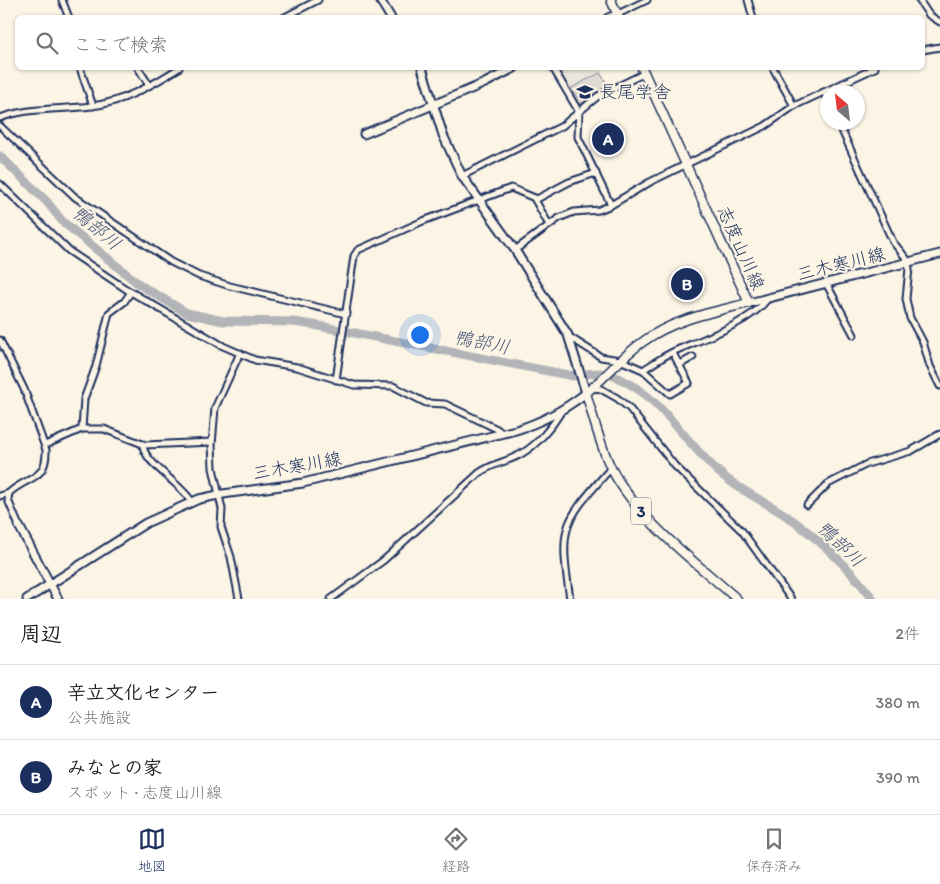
<!DOCTYPE html>
<html lang="ja">
<meta charset="utf-8">
<style>
:root{--surface:#fff;--page:#f6f6f6;--text:#202124;--muted:#757577;--line:#e0e0e0;--accent:#1b2f5e}
body{margin:0;font-family:Itim,"Klee One",sans-serif;background:var(--page);color:var(--text)}
.compass{position:absolute;left:820px;top:85px;width:45px;height:45px;border-radius:50%;background:var(--surface);box-shadow:0 1px 4px #0004;rotate:332deg}
.you{position:absolute;left:419px;top:334px;width:18px;height:18px;margin:-12px;border:4px solid #fff;border-radius:50%;background:#1a73e8;box-shadow:0 0 0 8px #1a73e833}
.badge{display:grid;place-items:center;width:32px;height:32px;border-radius:50%;background:var(--accent);color:#fff;font-size:16px;font-weight:700}
.pin{position:absolute;translate:-50% -50%;border:2px solid #fff;box-shadow:0 1px 5px #0006}
.list{margin:0;padding:0;list-style:none}
h2{display:flex;justify-content:space-between;align-items:center;height:65px;margin:0;padding:0 20px;font-size:21px}
h2 small{font-size:16px;font-weight:400;color:var(--muted)}
.list li{display:grid;grid-template-columns:32px 1fr auto;gap:15px;align-items:center;box-sizing:border-box;height:75px;padding:0 20px;border-top:1px solid var(--line)}
.list b{display:block;font-size:19px;white-space:nowrap}
.list p{margin:0;font-size:16px;white-space:nowrap;color:var(--muted)}
.list em{font-size:16px;font-style:normal;color:var(--muted)}
.icon{flex:none;width:28px;height:28px;fill:none;stroke:currentColor;stroke-width:2;stroke-linecap:round;stroke-linejoin:round}
.map{position:relative;flex:none;width:940px;height:599px;overflow:hidden}
.search{position:absolute;background:var(--surface);box-shadow:0 1px 4px #0004;left:15px;right:15px;top:15px;height:55px;display:flex;align-items:center;gap:12px;box-sizing:border-box;padding:0 18px;border-radius:8px;color:var(--muted);font-size:19px}
.sheet{height:215px;background:var(--surface)}
nav{display:flex;justify-content:space-around;align-items:center;box-sizing:border-box;height:70px;border-top:1px solid var(--line);background:var(--surface);font-size:14px;color:var(--muted)}
nav a{display:grid;justify-items:center;gap:2px}
nav .on{color:var(--accent)}
.map>svg:first-child{display:block}
.built{fill:#ece7dc}
.green{fill:#dfdbd4;stroke:#7d8599}
.lines{fill:none;stroke-linecap:round;stroke-linejoin:round}
.river{stroke:#b2b4b8;stroke-width:9}
.street-casing{stroke:#1b2f5e;stroke-width:9}
.secondary-casing{stroke:#1b2f5e;stroke-width:11}
.primary-casing{stroke:#1b2f5e;stroke-width:11}
.street{stroke:#fcf5e5;stroke-width:5}
.secondary{stroke:#fcf5e5;stroke-width:7}
.primary{stroke:#fcf5e5;stroke-width:8}
.labels{text-anchor:middle;dominant-baseline:central;stroke-width:4.5;stroke-linejoin:round;paint-order:stroke}
.shield{fill:#fcf5e5;stroke:#5e6a86;stroke-width:1}
.shield-label{font-size:16px;font-weight:bold;fill:#1b2f5e}
.poi-label{font-size:18px;fill:#1b2f5e;stroke:#fcf5e5;text-anchor:start}
.street-label{font-size:18px;fill:#1b2f5e;stroke:#fcf5e5}
.water-label{font-size:19px;font-style:italic;fill:#485779;stroke:#fcf5e5}
</style>
<div class="map">
<svg width="940" height="599" viewBox="0 0 940 599">
<rect width="100%" height="100%" fill="#fcf5e5"/>
<filter id="ink" filterUnits="userSpaceOnUse"><feTurbulence type="fractalNoise" baseFrequency=".02" numOctaves="2"/><feDisplacementMap in="SourceGraphic" scale="10" xChannelSelector="R" yChannelSelector="G"/><feConvolveMatrix kernelMatrix="1 2 1 2 8 2 1 2 1" color-interpolation-filters="sRGB"/></filter>
<g filter="url(#ink)">
<path class="built" d="M554 68H599L610 88 580 109H578Z"/>
<path class="green" d="M600 73 608 85 581 104 571 88Z"/>
<g class="lines">
<path class="river" d="M0 156 47 202 63 222 140 285 187 313 223 321 294 322 314 325 573 376C585 374 599 371 611 375 660 392 684 443 721 474 739 490 762 500 782 513 818 537 847 565 873 599"/>
<g class="street-casing">
<g id="street">
<path d="M62 0 69 18"/>
<path d="M748 0 753 18"/>
<path d="M919 0 929 15 940 22"/>
<path d="M618 14 647 0"/>
<path d="M283 18 318 0"/>
<path d="M922 50 940 47"/>
<path d="M80 68 93 106"/>
<path d="M138 68 149 85"/>
<path d="M553 68 579 112 578 137 611 205"/>
<path d="M773 68 794 106"/>
<path d="M824 92 828 100"/>
<path d="M0 118C29 107 61 110 91 106 122 103 154 84 179 68"/>
<path d="M838 122 893 242 906 258 909 268 906 299 910 318 923 342 930 366 940 386"/>
<path d="M0 126 75 197 171 262 199 276 230 286 346 314"/>
<path d="M462 176 562 126 598 96 645 73"/>
<path d="M0 184 69 251 126 289 223 346 255 360 297 367 354 385 393 386 426 403 445 404 497 429 502 433"/>
<path d="M534 198 549 225"/>
<path d="M515 250 559 218 574 212 599 210 611 205 650 182 765 126 794 106 875 68"/>
<path d="M826 283 854 335"/>
<path d="M568 336 601 357 620 360 643 370C654 363 665 355 677 350 703 339 752 322 768 298"/>
<path d="M0 340 24 389 46 450C47 481 27 476 9 493L8 500 19 526"/>
<path d="M679 365 693 357"/>
<path d="M643 370 670 394 689 383 674 355"/>
<path d="M336 380 354 256 358 250 423 221 511 188 537 199 569 182 596 173"/>
<path d="M593 388 601 389 617 398 629 408 675 466 742 531 791 599"/>
<path d="M82 429H104L145 445 212 442"/>
<path d="M143 444C142 462 182 484 192 502"/>
<path d="M45 445 82 429 84 399 96 366 109 313 124 302 131 292"/>
<path d="M0 496 9 493"/>
<path d="M807 505 828 484 867 464 911 451 940 434"/>
<path d="M239 599 231 557 221 527 222 509 213 468 212 445 215 408 240 353"/>
<path d="M331 599 384 560 479 473C493 463 507 462 521 454 537 445 552 427 561 412"/>
<path d="M570 599C559 524 562 524 611 468"/>
</g>
</g>
<g class="secondary-casing">
<g id="secondary">
<path d="M380 0 391 18"/>
<path d="M608 18 618 14"/>
<path d="M364 134 485 83 514 68"/>
<path d="M749 303 940 254"/>
<path d="M19 526 58 599"/>
<path d="M27 599 146 523 199 499 223 494 303 483 516 430C543 422 564 410 586 393L568 335 515 250 462 176 443 135 422 68"/>
</g>
</g>
<g class="primary-casing">
<g id="primary">
<path d="M611 0 619 18"/>
<path d="M642 68 749 303C713 312 674 319 644 341 622 356 606 377 586 393 594 419 600 446 612 470 641 523 693 560 737 599"/>
</g>
</g>
<use href="#street" class="street"/>
<use href="#secondary" class="secondary"/>
<use href="#primary" class="primary"/>
</g>
</g>
<defs>
<g id="school-bare" transform="scale(1.35)"><path d="M0-5L7-2L0 1L-7-2ZM-4 1L0 2.5L4 1V4Q0 6-4 4Z" fill="#1b2f5e" stroke="#fcf5e5" stroke-width="2.5" paint-order="stroke"/></g>
</defs>
<g fill-rule="evenodd">
<use href="#school-bare" x="585" y="92"/>
</g>
<g class="labels">
<rect class="shield" x="631" y="497.5" width="20" height="27" rx="4"/>
<g class="shield-label">
<text x="641" y="511">3</text>
</g>
<g class="poi-label">
<text x="599" y="92">長尾学舎</text>
</g>
<g class="street-label">
<text transform="translate(741 248) rotate(66)">志度山川線</text>
<text transform="translate(841 264) rotate(-14)">三木寒川線</text>
<text transform="translate(297 466) rotate(-10)">三木寒川線</text>
</g>
<g class="water-label">
<text transform="translate(97 228) rotate(40)">鴨部川</text>
<text transform="translate(482 342) rotate(11)">鴨部川</text>
<text transform="translate(841 544) rotate(44)">鴨部川</text>
</g>
</g>
</svg>
<svg class="compass" viewBox="-18 -18 36 36"><path d="M0-13l5 13h-10z" fill="#e53935"/><path d="M0 13l5-13h-10z" fill="#757577"/></svg>
<div class="you"></div>
<div class="pin badge" style="left:608px;top:139px">A</div>
<div class="pin badge" style="left:687px;top:284px">B</div>
<div class="search"><svg class="icon" aria-label="search" viewBox="0 0 24 24"><circle cx="10" cy="10" r="6"/><path d="M15 15l6 6"/></svg>ここで検索</div>
</div>
<section class="sheet">
<h2>周辺<small>2件</small></h2>
<ul class="list">
<li><span class="badge">A</span><div><b>辛立文化センター</b><p>公共施設</p></div><em>380 m</em></li>
<li><span class="badge">B</span><div><b>みなとの家</b><p>スポット · 志度山川線</p></div><em>390 m</em></li>
</ul>
</section>
<nav>
<a class="on"><svg class="icon" aria-label="map" viewBox="0 0 24 24"><path d="M3 6l6-2 6 2 6-2v14l-6 2-6-2-6 2zM9 4v14M15 6v14"/></svg>地図</a>
<a><svg class="icon" aria-label="directions" viewBox="0 0 24 24"><path d="M12 3l9 9-9 9-9-9zM9 14v-3h6M13 9l2 2-2 2"/></svg>経路</a>
<a><svg class="icon" aria-label="saved" viewBox="0 0 24 24"><path d="M7 4h10v16l-5-4-5 4z"/></svg>保存済み</a>
</nav>
